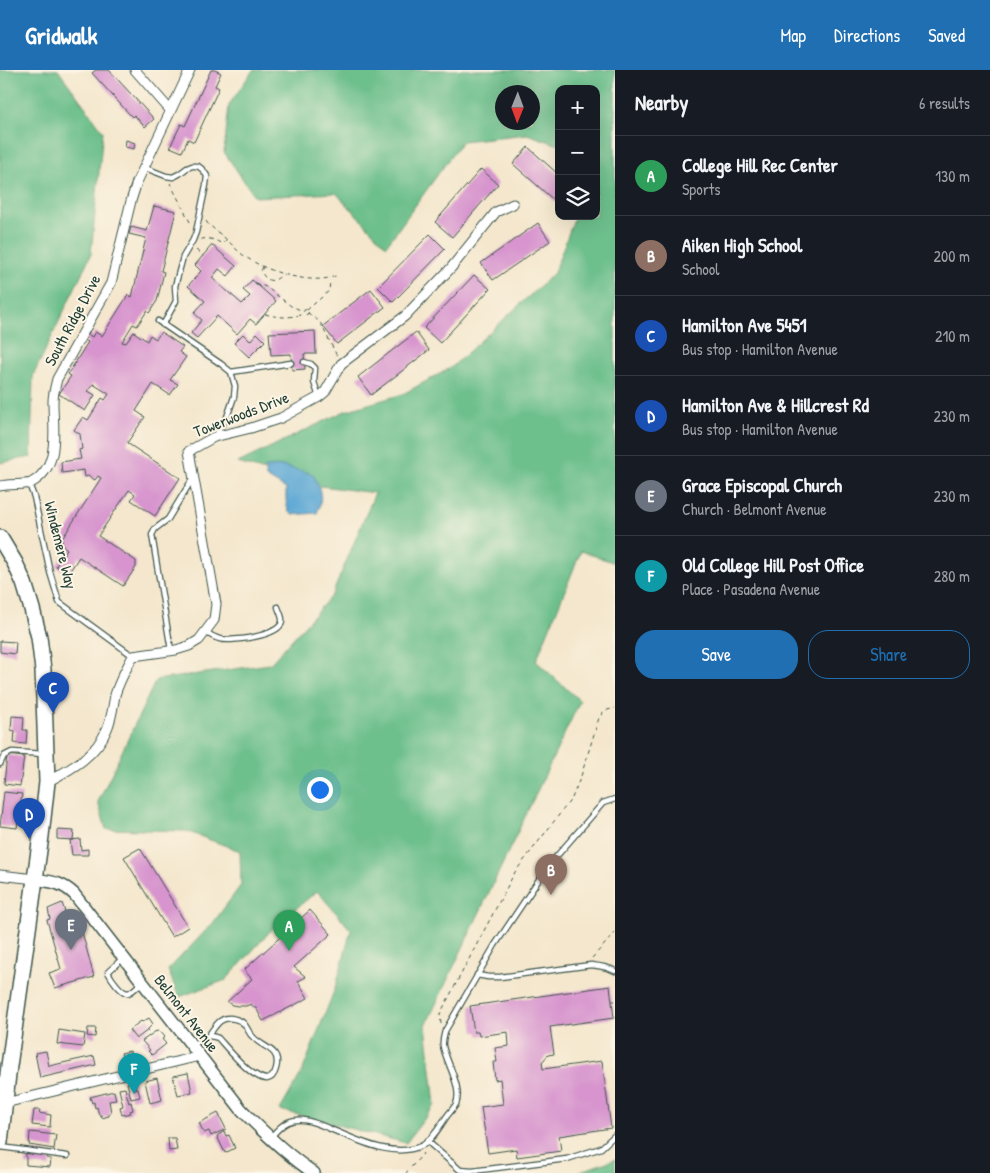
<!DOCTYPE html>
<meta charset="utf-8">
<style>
:root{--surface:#171b24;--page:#242831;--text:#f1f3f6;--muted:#9ea1a6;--line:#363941;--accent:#1f6fb2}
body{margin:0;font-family:"Patrick Hand",sans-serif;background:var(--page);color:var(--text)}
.controls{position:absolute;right:15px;top:15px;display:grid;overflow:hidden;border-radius:10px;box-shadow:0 5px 20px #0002}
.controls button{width:45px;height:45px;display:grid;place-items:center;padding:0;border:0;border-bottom:1px solid var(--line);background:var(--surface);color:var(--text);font:25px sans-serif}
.compass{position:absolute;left:495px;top:15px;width:45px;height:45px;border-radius:50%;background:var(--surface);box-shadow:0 5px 20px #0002;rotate:181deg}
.you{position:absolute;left:319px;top:719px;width:18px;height:18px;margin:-12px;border:4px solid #fff;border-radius:50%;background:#1a73e8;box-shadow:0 0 0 8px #1a73e833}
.badge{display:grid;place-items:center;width:32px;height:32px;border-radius:50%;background:var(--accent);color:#fff;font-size:16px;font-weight:700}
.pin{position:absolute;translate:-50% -41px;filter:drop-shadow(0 1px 2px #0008)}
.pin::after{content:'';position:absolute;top:26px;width:18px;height:15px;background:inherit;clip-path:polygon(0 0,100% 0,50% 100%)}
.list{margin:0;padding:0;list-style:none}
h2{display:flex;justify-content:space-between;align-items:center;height:65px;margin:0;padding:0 20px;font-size:21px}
h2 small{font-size:16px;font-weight:400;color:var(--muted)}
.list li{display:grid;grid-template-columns:32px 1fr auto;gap:15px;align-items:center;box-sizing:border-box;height:80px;padding:0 20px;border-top:1px solid var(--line)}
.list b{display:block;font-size:19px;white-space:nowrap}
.list p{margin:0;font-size:16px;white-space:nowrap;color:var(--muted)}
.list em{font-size:16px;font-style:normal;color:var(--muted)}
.actions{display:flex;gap:10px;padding:15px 20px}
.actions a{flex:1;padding:11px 0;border:1px solid var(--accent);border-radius:20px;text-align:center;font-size:18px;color:var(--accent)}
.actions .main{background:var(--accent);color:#fff}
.icon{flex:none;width:28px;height:28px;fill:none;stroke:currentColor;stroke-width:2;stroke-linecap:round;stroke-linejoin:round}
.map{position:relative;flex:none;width:615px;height:1103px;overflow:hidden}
header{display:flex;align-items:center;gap:30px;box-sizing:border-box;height:70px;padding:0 25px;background:var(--accent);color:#fff}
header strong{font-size:24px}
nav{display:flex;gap:28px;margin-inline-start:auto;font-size:18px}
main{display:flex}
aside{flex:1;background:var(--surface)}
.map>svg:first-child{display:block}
.forest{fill:#6dbf8c;stroke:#467e60;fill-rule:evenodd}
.water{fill:#5ca7d4;stroke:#3e7284}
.building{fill:#d794ce}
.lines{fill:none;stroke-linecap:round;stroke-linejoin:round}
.service-casing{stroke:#3f564b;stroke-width:7}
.minor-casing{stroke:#3f564b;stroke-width:11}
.tertiary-casing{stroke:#3f564b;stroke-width:14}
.primary-casing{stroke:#3f564b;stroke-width:18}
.path{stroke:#3f564b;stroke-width:1;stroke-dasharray:4 4;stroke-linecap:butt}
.service{stroke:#fff;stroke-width:4.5}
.minor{stroke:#fff;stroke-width:9}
.tertiary{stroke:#fff;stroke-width:11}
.primary{stroke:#fff;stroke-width:15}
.labels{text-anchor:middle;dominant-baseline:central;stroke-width:4;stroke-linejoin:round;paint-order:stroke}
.street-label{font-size:16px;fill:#1f3d34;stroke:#fcf5e5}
</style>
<header>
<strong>Gridwalk</strong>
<nav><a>Map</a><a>Directions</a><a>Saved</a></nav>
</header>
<main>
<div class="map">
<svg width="615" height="1103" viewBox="0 0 615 1103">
<rect width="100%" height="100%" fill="#fcf5e5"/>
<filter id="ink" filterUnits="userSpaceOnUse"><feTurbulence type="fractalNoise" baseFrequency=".02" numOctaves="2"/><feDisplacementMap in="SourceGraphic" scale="10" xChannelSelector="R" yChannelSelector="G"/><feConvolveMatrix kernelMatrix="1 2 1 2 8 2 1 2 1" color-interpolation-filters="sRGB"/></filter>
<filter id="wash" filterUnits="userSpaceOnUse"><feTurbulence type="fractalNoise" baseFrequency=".0096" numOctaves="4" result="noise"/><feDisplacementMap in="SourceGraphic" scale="20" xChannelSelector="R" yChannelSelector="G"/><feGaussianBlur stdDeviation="1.12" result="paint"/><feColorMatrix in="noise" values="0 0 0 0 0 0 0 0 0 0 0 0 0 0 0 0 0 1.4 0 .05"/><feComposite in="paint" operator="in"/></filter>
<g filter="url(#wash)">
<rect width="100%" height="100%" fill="#f4e7cd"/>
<g class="forest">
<path d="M0 0H58L103 61 91 184 33 306 31 387 0 393Z"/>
<path d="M253 0H615V493L581 481 536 591 580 631 426 955 435 1035 406 1073 280 1040 302 1002 336 916 351 860 317 821 273 858 226 910 179 927 168 900 213 853 241 815 240 781 186 761 106 759 98 732 156 610 270 594 332 525 375 423 313 415 238 393 345 341 403 324 452 297 554 203 575 146H596V19H559V75L527 64 462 71 386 176 336 123 255 127 224 82 229 35ZM502 22H532V52H502Z"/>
<path d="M615 1089V1103H576Z"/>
</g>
<path class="water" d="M283 396 313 404C320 419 324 426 317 443L292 445C285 439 286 428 286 419L266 407 265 397Z"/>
<g id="blocks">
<g class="building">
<path d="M96 0H109L154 49 145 57 134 45 132 47 92 3Z"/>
<path d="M211 0H215L221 3 215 16 219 18 194 72 188 69 182 82 170 77 181 54 185 56Z"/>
<path d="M126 70 135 73 134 79 125 77Z"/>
<path d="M528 77 559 105V131L557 133 513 94Z"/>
<path d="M481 99 498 114 452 167 435 152Z"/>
<path d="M154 136 176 141 161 201 164 202 157 231 149 243 147 241 137 256 133 254 122 272 126 273 134 262 147 271 150 265 156 269 161 262 183 277 179 282 186 287 170 310 178 314 170 325 153 314 136 341 145 347 127 373 180 408 155 446 131 430 135 424 129 420 98 466 136 491V497L123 516 79 487 68 504 56 496 67 479 62 475V469L101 408 98 406 95 410 89 406 85 407 84 400 62 403 61 392 81 389 79 380 82 379 80 364 74 360 83 347 88 350 102 328 105 330 109 324 93 314 88 321 95 325 85 341 59 324 71 306 68 304 88 272 81 268 85 262 92 267 95 262 102 266 128 225 132 227 146 168 129 164 131 157 147 161Z"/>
<path d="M538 153 550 171 493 210 481 193Z"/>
<path d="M430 164 445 179 393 232 378 217Z"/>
<path d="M212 175 236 196 228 206 219 199 212 208 242 234 250 226 243 220 252 210 276 231 256 254 250 249 237 264 217 246 197 268 191 263 202 250 194 243 205 231 188 216 201 201 195 195Z"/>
<path d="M474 205 490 219 440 273 424 258Z"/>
<path d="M371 219 385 237 337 274 323 256Z"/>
<path d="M315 261 316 284H304L305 299 292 300 291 284 271 285 269 263Z"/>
<path d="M416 262 429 280 371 325 358 307Z"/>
<path d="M257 263 265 271 249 287 234 273 243 264 250 271Z"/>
<path d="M0 571 16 572 15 584 0 582Z"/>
<path d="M12 646 24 647 23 660H27L26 674 14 673 15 661 11 660Z"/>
<path d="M7 685 24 687 20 716 4 714Z"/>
<path d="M4 722 22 724 17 758 0 756Z"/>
<path d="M57 760 74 761 73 770 57 769Z"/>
<path d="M80 769 81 780 88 779V785H72L70 770Z"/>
<path d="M140 778 188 857 172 867 124 787Z"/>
<path d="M62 833 66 845H69L73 860 81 858 94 907 55 918 49 903 61 899 47 850 50 849 48 839Z"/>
<path d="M310 840 331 864 294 897 306 907 298 911 308 928 263 951 256 938H254L251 934 246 936H238L232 935 227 932 252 909 244 900Z"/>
<path d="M610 916 614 948 550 957 554 984 548 985 542 992 543 999 602 991 611 1058 559 1066 561 1081 517 1087 516 1079 488 1083 481 1037 503 1034 500 1009 495 1010 493 992H497L495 978 509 976 508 962 479 966 478 962H474L470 936Z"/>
<path d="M149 948 153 954 148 959V960L136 969 129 960 141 951 142 952Z"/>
<path d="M88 958H96L95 967 87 966Z"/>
<path d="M59 960 85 964 83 977 57 974Z"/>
<path d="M159 960 165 967 162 969 166 974 152 985 148 981 150 980 142 971 156 961V962Z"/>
<path d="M46 981 49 996 94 986 96 995 40 1008 35 983Z"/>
<path d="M130 981 132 990 124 992 121 983Z"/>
<path d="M188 1003 192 1022 178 1025 173 1006Z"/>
<path d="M157 1008 162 1030 150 1033 145 1011Z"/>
<path d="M134 1011 136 1020 138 1019 140 1027 131 1029 127 1013Z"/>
<path d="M125 1018 129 1033 131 1032 133 1040 130 1041 131 1043 122 1045 120 1037 123 1036 119 1019Z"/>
<path d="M114 1021 116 1030 109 1031 111 1042 109 1043V1046L102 1048 101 1045H99L97 1037 95 1038 94 1032 92 1033 90 1027Z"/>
<path d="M34 1040H40L39 1043 51 1045 50 1057 32 1055Z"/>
<path d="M218 1043 226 1059 211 1066 209 1061 204 1063 199 1053Z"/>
<path d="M224 1061 226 1066 229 1065 235 1078 225 1083 217 1066Z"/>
<path d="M30 1062 56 1065 54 1079 29 1075Z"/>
<path d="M168 1068H175L177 1080 169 1081Z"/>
<path d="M26 1082 48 1084 47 1088 51 1089 50 1097 26 1095Z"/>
</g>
</g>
</g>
<g filter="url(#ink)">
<use href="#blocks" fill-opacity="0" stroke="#3f564b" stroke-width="1"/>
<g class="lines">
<g class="service-casing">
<g id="service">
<path d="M143 97 166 106 173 107 179 104 187 98 192 96H198L203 100 207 106 206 115 196 162 193 170 183 187 175 216 176 231 163 255"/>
<path d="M158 251 221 294 231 302 235 316 234 327 227 347 215 366"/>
<path d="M304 292 311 294 315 298 314 312 319 327"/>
<path d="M231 302 291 293"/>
<path d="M29 414 34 427 50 502 59 532 133 586"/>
<path d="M205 562C210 565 215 568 220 569 232 572 279 566 282 552 283 547 279 541 278 537"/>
<path d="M171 580 152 465 155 459 168 449 193 408"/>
<path d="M0 694 4 686 12 682 45 684"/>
<path d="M123 888 108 902C111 908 121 923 128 923 132 922 138 916 141 913"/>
<path d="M477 905 488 907H500L591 895C600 896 608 897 615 901"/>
<path d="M193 975C202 969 207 963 218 968 227 978 245 1000 256 1005 259 1007 263 1009 267 1009 276 1008 280 990 274 983 269 977 259 974 253 967 249 964 248 959 245 955 242 951 239 950 235 949 221 945 216 955 209 965"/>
<path d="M271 1067C276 1061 281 1055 288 1052 301 1046 316 1053 328 1058 355 1069 394 1090 423 1075 433 1069 440 1056 447 1046 450 1042 454 1038 456 1034 463 1018 446 992 443 976 442 971 444 965 445 961L495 875 548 796 603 733 615 729"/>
<path d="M427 1071 460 1100 472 1101 567 1089 601 1078 615 1065"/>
<path d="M1 1077 67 1086"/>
</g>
</g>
<g class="minor-casing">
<g id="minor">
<path d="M135 0 170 40"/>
<path d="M0 416C8 414 25 415 31 413 61 397 53 360 53 332 53 324 55 317 57 309L111 213 131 131 137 112 190 0"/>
<path d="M47 712C71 699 96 686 107 659 112 648 113 636 115 625 119 611 126 599 133 586L176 580 189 576 199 570 214 550 216 534 189 381 214 367 251 358 281 348 319 327 325 322 341 294 405 246 451 198 496 142 513 134"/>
<path d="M0 805 35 809"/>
<path d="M5 1033 200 986"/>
</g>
</g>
<g class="tertiary-casing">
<path id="tertiary" d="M35 809C52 812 61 812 74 824L241 1039C263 1062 287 1085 314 1103"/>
</g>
<g class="primary-casing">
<path id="primary" d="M0 468 15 493 24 513 32 539 39 567 43 600 47 712 41 766 9 996 0 1072"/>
</g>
<g class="path">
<path d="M170 113 190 152"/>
<path d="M206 151 208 154C214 159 220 164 226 169 232 174 236 180 243 185 264 201 313 217 338 205"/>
<path d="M201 169C209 168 215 169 222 174L226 170"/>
<path d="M196 180 203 186"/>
<path d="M263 197 261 201C266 212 274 214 282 204"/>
<path d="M255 213 266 217 291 236 303 241"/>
<circle cx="306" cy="242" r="2.5"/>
<path d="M307 240 329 221 330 211"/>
<path d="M308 243 320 252 337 286"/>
<path d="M265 244C280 248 289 248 304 244"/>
<path d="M592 888 615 863"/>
<path d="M612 931H615"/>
<path d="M441 954 440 944 515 802 572 728 581 706 599 648 604 641 615 638"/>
<path d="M406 1103 422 1085 423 1083"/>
</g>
<use href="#service" class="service"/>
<use href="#minor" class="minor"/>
<use href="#tertiary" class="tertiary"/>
<use href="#primary" class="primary"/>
</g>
</g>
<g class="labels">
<g class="street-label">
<text transform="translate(72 250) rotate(-62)">South Ridge Drive</text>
<text transform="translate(241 344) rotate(-21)">Towerwoods Drive</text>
<text transform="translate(61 475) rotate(76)">Windemere Way</text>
<text transform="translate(187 943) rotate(52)">Belmont Avenue</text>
</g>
</g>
</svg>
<div class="controls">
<button>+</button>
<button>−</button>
<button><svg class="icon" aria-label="layers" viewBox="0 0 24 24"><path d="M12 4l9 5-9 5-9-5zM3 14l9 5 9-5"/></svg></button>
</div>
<svg class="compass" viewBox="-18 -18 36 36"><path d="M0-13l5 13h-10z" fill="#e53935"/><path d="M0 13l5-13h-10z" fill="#9ea1a6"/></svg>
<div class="you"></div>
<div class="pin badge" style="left:289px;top:881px;background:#2e9e5b">A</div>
<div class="pin badge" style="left:551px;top:825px;background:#8d6e63">B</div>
<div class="pin badge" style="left:53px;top:643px;background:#1a4fb4">C</div>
<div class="pin badge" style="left:29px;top:769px;background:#1a4fb4">D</div>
<div class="pin badge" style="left:71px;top:880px;background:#6b7280">E</div>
<div class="pin badge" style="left:134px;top:1024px;background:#0f9aa8">F</div>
</div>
<aside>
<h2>Nearby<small>6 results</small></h2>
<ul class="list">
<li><span class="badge" style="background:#2e9e5b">A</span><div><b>College Hill Rec Center</b><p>Sports</p></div><em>130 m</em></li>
<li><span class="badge" style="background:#8d6e63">B</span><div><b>Aiken High School</b><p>School</p></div><em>200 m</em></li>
<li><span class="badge" style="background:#1a4fb4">C</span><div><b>Hamilton Ave 5451</b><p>Bus stop · Hamilton Avenue</p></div><em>210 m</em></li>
<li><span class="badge" style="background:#1a4fb4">D</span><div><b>Hamilton Ave &amp; Hillcrest Rd</b><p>Bus stop · Hamilton Avenue</p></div><em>230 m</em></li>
<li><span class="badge" style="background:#6b7280">E</span><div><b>Grace Episcopal Church</b><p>Church · Belmont Avenue</p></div><em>230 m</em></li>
<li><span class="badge" style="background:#0f9aa8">F</span><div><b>Old College Hill Post Office</b><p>Place · Pasadena Avenue</p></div><em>280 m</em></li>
</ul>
<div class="actions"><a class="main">Save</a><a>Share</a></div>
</aside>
</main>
